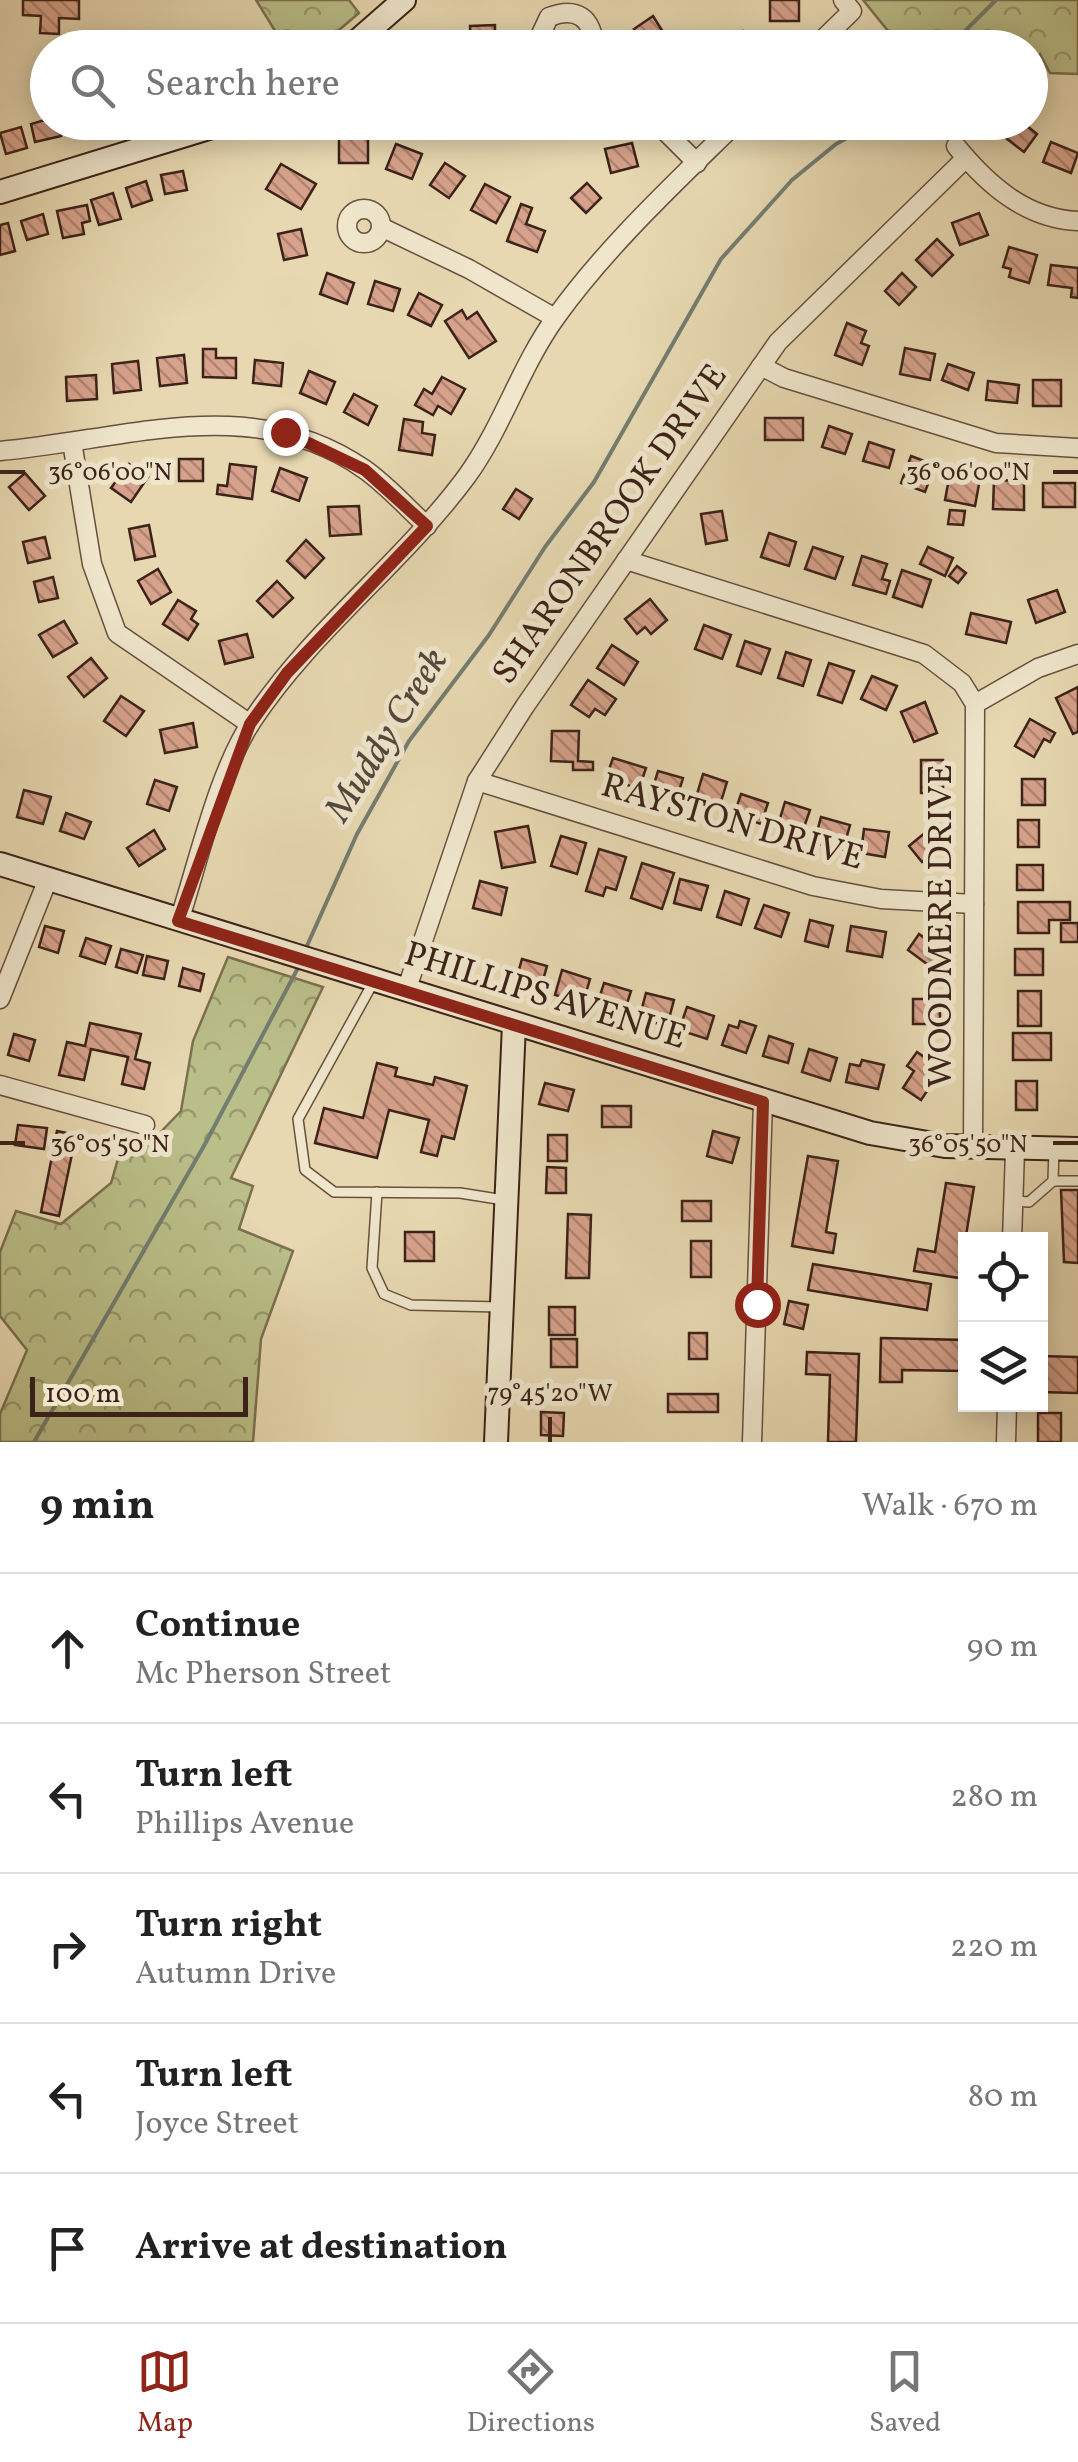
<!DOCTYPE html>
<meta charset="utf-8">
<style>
:root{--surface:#fff;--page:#f2f2f2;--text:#222;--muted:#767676;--line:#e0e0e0;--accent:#8f2418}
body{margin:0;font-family:Vollkorn,serif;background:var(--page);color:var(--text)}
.controls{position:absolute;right:30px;bottom:30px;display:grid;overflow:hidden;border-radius:0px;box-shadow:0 5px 25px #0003}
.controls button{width:90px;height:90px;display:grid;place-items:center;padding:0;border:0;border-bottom:2px solid var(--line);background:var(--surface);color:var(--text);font:50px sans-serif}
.scale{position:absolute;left:30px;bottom:25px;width:218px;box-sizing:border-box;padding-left:10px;border:5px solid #3c2218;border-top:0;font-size:28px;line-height:35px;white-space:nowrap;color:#3c2218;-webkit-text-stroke:8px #efe6cc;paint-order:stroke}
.stop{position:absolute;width:30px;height:30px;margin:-22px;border:8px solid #8f2418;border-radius:50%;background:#fff}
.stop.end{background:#8f2418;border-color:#fff;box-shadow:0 2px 10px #0008}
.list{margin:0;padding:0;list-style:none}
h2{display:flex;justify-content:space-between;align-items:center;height:130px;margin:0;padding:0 40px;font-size:42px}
h2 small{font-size:32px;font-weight:400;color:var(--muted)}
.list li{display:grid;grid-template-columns:65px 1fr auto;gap:30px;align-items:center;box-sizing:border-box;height:150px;padding:0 40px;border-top:2px solid var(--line)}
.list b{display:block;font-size:38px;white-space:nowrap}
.list p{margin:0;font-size:32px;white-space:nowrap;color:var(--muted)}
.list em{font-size:32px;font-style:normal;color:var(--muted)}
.icon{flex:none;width:55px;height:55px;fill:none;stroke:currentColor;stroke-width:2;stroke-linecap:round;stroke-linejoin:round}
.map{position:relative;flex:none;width:1078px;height:1442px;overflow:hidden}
.search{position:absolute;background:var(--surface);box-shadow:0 5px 25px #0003;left:30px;right:30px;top:30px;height:110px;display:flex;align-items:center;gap:25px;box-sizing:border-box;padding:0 35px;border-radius:55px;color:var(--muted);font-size:38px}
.sheet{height:880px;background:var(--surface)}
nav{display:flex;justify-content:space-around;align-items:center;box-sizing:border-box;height:140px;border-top:2px solid var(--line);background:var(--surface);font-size:28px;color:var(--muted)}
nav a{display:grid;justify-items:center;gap:5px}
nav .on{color:var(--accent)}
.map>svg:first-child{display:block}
.forest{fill:url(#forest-crowns);stroke:#7b7050;stroke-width:2.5}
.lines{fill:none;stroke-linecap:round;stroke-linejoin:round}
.stream{stroke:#737d70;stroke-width:4}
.building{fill:url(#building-back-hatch);stroke:#3c2218;stroke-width:2.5}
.lane-casing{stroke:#67503e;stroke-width:12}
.street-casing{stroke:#67503e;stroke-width:21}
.secondary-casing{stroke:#3c2218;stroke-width:26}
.lane{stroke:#efe6cc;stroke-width:9}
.street{stroke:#efe6cc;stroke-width:18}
.secondary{stroke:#efe6cc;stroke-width:22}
.route{stroke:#8f2418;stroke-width:12}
.ticks{fill:none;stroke:#3c2218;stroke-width:4}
.labels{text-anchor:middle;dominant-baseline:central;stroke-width:10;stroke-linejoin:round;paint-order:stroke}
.street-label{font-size:35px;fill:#3c2218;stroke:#efe6cc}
.water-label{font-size:38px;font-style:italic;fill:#53483c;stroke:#efe6cc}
.ticks-label{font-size:25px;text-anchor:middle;fill:#3c2218;stroke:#efe6cc;stroke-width:10;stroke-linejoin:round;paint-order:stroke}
</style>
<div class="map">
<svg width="1078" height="1442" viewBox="0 0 1078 1442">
<defs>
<pattern id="forest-crowns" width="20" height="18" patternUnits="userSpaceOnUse" patternTransform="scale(2.5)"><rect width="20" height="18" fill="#babe88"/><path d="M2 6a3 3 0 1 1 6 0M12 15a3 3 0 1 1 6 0" fill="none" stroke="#989a6e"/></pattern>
<pattern id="building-back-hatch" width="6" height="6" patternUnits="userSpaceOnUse" patternTransform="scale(2.5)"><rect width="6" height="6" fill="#d7a28b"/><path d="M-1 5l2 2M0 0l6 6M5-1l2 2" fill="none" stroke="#b08471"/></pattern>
</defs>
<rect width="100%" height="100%" fill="#e7d8b1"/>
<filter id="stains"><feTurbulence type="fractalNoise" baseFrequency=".002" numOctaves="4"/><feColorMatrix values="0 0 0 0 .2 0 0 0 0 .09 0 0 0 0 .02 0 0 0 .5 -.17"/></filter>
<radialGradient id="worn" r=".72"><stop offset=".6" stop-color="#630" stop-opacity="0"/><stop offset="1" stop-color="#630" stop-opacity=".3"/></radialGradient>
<g class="forest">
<path d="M256 0H349L359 13 319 47H285Z"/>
<path d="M863 0H1078V74L1050 73 1040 54 1031 60 1030 48 901 47Z"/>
<path d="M228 957 323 987 231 1178 253 1186 239 1229 293 1251 261 1339 253 1442H0V1414L27 1350 0 1316V1252L16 1211 61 1224 111 1183 125 1135 152 1141 181 1111 193 1041Z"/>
</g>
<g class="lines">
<g class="stream">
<path d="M948 48 996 0"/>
<path d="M306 948 357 834 409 741 489 635 545 547 594 482 721 259 792 180 836 144 876 122"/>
<path d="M34 1442 205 1144 299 966"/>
</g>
</g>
<g class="building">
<path d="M23 0H79V19L59 18V34L40 33 41 16 23 15Z"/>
<rect x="770" y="0" width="29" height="21"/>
<path d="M653 16 668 40 657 48H646L634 29Z"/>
<path d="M495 25V48H471L470 26Z"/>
<path d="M743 31 748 48H724L721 37Z"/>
<path d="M262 35 269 48 242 47Z"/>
<path d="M48 119 58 122 61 136 35 142 31 124Z"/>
<path d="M73 122H96L97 125 76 132Z"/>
<path d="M554 122H581L573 135Z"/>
<path d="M1005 122H1022L1037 134 1024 152 998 132Z"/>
<path d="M21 127 27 148 6 154 0 133Z"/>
<rect x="339" y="138" width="29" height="25"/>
<path d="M1051 142 1078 153 1071 173 1043 162Z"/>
<path d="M632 143 638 166 611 173 605 149Z"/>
<path d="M396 144 422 154 412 179 386 169Z"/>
<path d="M445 163 465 176 449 198 430 185Z"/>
<path d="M281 164 316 184 301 209 266 189Z"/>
<path d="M183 171 187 190 165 194 161 175Z"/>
<path d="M146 181 152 200 132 207 126 188Z"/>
<path d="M587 183 601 198 586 213 571 198Z"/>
<path d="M485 184 510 197 496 223 471 210Z"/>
<path d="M113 193 121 219 99 225 91 200Z"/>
<path d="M521 204 532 208 526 224 545 231 537 252 507 241Z"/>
<path d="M87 205 90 221 82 223 84 234 63 238 57 211Z"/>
<path d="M979 213 988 235 960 245 952 223Z"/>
<path d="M43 214 48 234 27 240 21 221Z"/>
<path d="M8 223 15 251 0 255V225Z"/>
<path d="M301 229 307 255 284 260 278 234Z"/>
<path d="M937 239 953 255 932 276 916 260Z"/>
<path d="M1009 247 1037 255 1029 283 1009 277 1011 269 1003 267Z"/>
<path d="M1051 265 1078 268V298L1071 297 1072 288 1048 285Z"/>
<path d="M327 273 354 283 347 304 320 294Z"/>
<path d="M902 273 916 287 899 305 885 291Z"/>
<path d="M375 281 400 289 393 311 368 304Z"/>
<path d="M419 293 442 305 431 326 408 315Z"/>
<path d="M462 310 467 319 477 312 496 341 469 358 445 321Z"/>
<path d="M847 323 866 331 861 343 869 346 862 365 835 355Z"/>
<path d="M905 348 935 354 930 380 900 374Z"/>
<path d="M203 349H216V358H236V378L203 377Z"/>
<path d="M184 355 187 383 160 386 157 358Z"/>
<path d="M255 360 283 363 281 386 253 383Z"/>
<path d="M138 361 141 390 114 393 112 364Z"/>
<path d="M948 364 974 373 968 390 942 380Z"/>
<path d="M309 371 335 382 326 404 300 393Z"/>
<path d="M96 375 97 399 67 401 66 377Z"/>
<path d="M442 377 465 389 451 414 438 406 433 415 415 405 424 389 432 394Z"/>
<rect x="1033" y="380" width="28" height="26"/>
<path d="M988 381 1019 385 1017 403 986 400Z"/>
<path d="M354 394 377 406 368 425 344 412Z"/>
<rect x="765" y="418" width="38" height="22"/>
<path d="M404 419 423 422 422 433 435 435 432 455 399 450Z"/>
<path d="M829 426 852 434 845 454 822 447Z"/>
<path d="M869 442 894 450 889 468 863 461Z"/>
<path d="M911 456 935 465 925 492 901 483Z"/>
<rect x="179" y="459" width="24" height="22"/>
<path d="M129 464 148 477 131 502 111 488Z"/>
<path d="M230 464 256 467 252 499 217 494 218 485 227 486Z"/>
<path d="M280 468 307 478 299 501 272 491Z"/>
<path d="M951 468 981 473 975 506 945 500Z"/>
<path d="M25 473 45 496 29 510 9 487Z"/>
<path d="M994 480 1024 481V510L993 509Z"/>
<rect x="1043" y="483" width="32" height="24"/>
<path d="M516 489 532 499 519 519 503 509Z"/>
<path d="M359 506 361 534 330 536 328 507Z"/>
<path d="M950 510 965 511 963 525 948 524Z"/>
<path d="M722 511 727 540 706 544 701 514Z"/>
<path d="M149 525 155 556 135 560 129 529Z"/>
<path d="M769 533 796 542 789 566 761 557Z"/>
<path d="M45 537 50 558 28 563 23 542Z"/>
<path d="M306 540 324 558 305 578 287 561Z"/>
<path d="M813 547 843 557 835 579 805 569Z"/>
<path d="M928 547 953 558 945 576 920 564Z"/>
<path d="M862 556 887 564 882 579 890 581 886 594 853 585Z"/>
<path d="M957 566 966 573 958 583 949 576Z"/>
<path d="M158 569 171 592 151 604 138 581Z"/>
<path d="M902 570 931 580 922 607 893 597Z"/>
<path d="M53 577 58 598 39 602 34 582Z"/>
<path d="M277 581 293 598 273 617 257 601Z"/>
<path d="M1057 590 1065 612 1036 623 1028 600Z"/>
<path d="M650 599 667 620 651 634 645 627 637 634 625 619Z"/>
<path d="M178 600 196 611 191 619 198 624 188 640 163 624Z"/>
<path d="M971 613 1011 622 1006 643 966 634Z"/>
<path d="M64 621 77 643 53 657 39 635Z"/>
<path d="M704 625 731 635 722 659 695 649Z"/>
<path d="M247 634 253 657 225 664 219 641Z"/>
<path d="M745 641 770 649 761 674 737 666Z"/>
<path d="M612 645 638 662 624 685 597 668Z"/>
<path d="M786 652 811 660 803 686 778 678Z"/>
<path d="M91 658 107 678 84 697 68 677Z"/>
<path d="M829 663 854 671 842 703 818 695Z"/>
<path d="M872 676 897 686 886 710 861 699Z"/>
<path d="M588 680 616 699 605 715 595 709 589 717 571 705Z"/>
<path d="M1078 687V732L1073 734 1056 698Z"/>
<path d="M121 696 144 711 126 736 104 721Z"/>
<path d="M925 702 937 733 914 742 901 712Z"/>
<path d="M1030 719 1055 733 1050 742 1044 739 1034 757 1015 746Z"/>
<path d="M193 723 197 747 165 753 160 730Z"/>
<path d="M552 731H579L578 761 593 762V770H573V762L551 761Z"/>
<path d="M613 758 646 768 639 789 606 778Z"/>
<rect x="921" y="760" width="22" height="33"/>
<path d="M658 771 683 778 676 801 651 794Z"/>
<path d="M703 774 727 782 719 808 695 801Z"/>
<rect x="1022" y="779" width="23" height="26"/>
<path d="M155 780 177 787 169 811 147 804Z"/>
<path d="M24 790 51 797 43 824 17 817Z"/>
<path d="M741 794 768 803 761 824 734 815Z"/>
<path d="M785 802 810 810 801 836 777 828Z"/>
<path d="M66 813 91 822 84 839 60 831Z"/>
<path d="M821 817 850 825 843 850 814 843Z"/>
<rect x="1018" y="820" width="21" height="27"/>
<path d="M937 823 951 839 922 862 909 846Z"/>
<path d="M528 826 535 862 502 868 495 832Z"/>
<path d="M864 829 889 832 885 857 861 853Z"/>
<path d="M154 830 165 849 139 866 127 848Z"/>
<path d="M561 836 586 843 577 874 551 866Z"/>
<path d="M599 849 626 857 616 890 606 887 603 896 586 891Z"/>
<path d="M642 863 674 873 662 909 631 898Z"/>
<rect x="1017" y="865" width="26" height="25"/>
<path d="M680 879 708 886 701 910 674 903Z"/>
<path d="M480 881 507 888 501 915 473 908Z"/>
<path d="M725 891 749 899 741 925 717 917Z"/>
<path d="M1018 902H1070V920H1049V933H1018Z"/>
<path d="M764 905 789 913 781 937 755 928Z"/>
<path d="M810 920 833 926 828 947 805 941Z"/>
<rect x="1061" y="923" width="17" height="19"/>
<path d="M45 926 64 931 58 953 39 947Z"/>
<path d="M851 926 886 932 882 957 847 951Z"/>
<path d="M919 934 943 951 931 967 908 950Z"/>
<path d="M86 938 111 946 105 964 80 956Z"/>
<path d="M121 949 143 955 137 973 116 967Z"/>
<rect x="1015" y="949" width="28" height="26"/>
<path d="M147 956 168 961 164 979 143 975Z"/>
<path d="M522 959 547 966 541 987 516 980Z"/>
<path d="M183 968 204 974 200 991 179 986Z"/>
<path d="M562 970 590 979 583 1003 555 995Z"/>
<path d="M604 983 631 991 624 1013 597 1005Z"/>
<rect x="1018" y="991" width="23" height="35"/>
<path d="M646 993 674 1000 667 1026 639 1019Z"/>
<rect x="913" y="999" width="27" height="25"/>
<path d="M687 1007 714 1016 707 1039 679 1030Z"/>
<path d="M740 1021 756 1026 746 1053 722 1045 729 1025 738 1028Z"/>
<path d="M90 1023 141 1034 135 1059 150 1063 144 1089 122 1084 128 1057 91 1049 84 1080 59 1075 67 1042 85 1046Z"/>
<rect x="1013" y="1033" width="38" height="27"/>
<path d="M14 1034 35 1040 29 1061 8 1055Z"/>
<path d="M769 1036 793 1044 788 1063 763 1056Z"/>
<path d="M809 1049 837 1058 830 1081 802 1072Z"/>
<path d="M917 1052 942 1069 921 1100 903 1088 914 1071 907 1066Z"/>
<path d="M862 1060 884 1065 878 1089 846 1082 850 1064 860 1066Z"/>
<path d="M377 1063 397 1068 395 1076 433 1085 435 1077 467 1086 454 1139 442 1136 437 1156 421 1152 429 1120 389 1110 377 1158 315 1143 324 1108 363 1118Z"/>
<rect x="1016" y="1081" width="21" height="29"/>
<path d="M545 1083 574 1090 568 1111 539 1104Z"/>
<rect x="602" y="1106" width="29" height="21"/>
<path d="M18 1125 47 1128 44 1149 15 1145Z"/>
<path d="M57 1131 76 1135 59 1216 41 1212Z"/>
<path d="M713 1131 739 1138 732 1163 707 1156Z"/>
<rect x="548" y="1135" width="19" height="26"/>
<path d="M808 1156 838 1161 826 1232 836 1234 833 1253 792 1246Z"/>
<path d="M547 1167 566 1168V1193H546Z"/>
<path d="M946 1183 974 1187 959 1278 914 1271 918 1249 935 1252Z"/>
<path d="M1061 1190H1078V1263L1064 1262Z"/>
<rect x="682" y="1201" width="29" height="20"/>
<path d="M568 1214 591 1215 589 1278H566Z"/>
<rect x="405" y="1232" width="29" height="29"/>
<rect x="691" y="1241" width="20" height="36"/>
<path d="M813 1264 931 1284 927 1310 808 1290Z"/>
<path d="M789 1301 808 1305 803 1329 784 1324Z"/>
<rect x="549" y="1307" width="26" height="28"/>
<rect x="689" y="1333" width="18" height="26"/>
<path d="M881 1338 966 1340V1371L902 1370V1382H880Z"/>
<rect x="551" y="1339" width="26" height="28"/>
<path d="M807 1352 859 1354 856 1442H828L830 1375 806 1374Z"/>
<path d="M1040 1356 1078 1357V1393L1040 1392Z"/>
<rect x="668" y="1394" width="50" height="18"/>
<path d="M541 1412 564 1413 563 1436 541 1435Z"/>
<rect x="1038" y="1413" width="23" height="29"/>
</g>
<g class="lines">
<g class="lane-casing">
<g id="lane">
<path d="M374 981 298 1119 305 1170 334 1192 460 1193 504 1200"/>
<path d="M1053 1181 1054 1149"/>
<path d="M377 1192 372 1268 384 1294 411 1305 500 1307"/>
<path d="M1014 1201 1029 1202 1053 1181H1078"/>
</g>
</g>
<g class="street-casing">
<g id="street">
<path d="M545 48 541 34 549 17C577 6 593 18 594 48"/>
<path d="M814 48 852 11 843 0"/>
<path d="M656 122 697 163"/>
<path d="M956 146C988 185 1026 219 1078 221"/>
<circle cx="364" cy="226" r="17"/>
<path d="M381 227 469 269 555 318"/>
<path d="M761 366 784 378 996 443 1078 448"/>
<path d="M72 442 92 564 117 633 250 724"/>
<path d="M0 451C125 440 251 391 364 469 387 485 407 508 427 526"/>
<path d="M626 560 924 654 962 683 975 704 973 1148"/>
<path d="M975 704 1038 668 1078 654"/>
<path d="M477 781 813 886 881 899 974 904"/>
<path d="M179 921C199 860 217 775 252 721 312 630 402 564 467 476 503 426 520 367 556 317 607 246 675 183 737 122"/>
<path d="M406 991 477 781 525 706 778 342 966 158"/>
<path d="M0 999 48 879"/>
<path d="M0 1085 145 1125"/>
<path d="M1012 1240 1015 1150"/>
<path d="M752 1442 763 1101"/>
<path d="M1006 1442 1007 1404"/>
</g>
</g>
<g class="secondary-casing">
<g id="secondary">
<path d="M349 48 404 0"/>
<path d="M0 192 228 122"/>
<path d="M0 864 870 1133 945 1146 1078 1149"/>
<path d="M496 1442 514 1024"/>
</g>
</g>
<use href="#lane" class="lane"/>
<use href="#street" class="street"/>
<use href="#secondary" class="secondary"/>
</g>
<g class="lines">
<path class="route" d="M285 432 365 470 427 526 287 673 250 724 178 921 763 1102 757 1304"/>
</g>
<path class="ticks" d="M0 472H25M1053 472H1078M0 1143H25M1053 1143H1078M550 1417V1442"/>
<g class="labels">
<g class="street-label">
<text transform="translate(611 525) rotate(-55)">SHARONBROOK DRIVE</text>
<text transform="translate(732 823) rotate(16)">RAYSTON DRIVE</text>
<text transform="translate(942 926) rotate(-90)">WOODMERE DRIVE</text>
<text transform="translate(545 997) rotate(17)">PHILLIPS AVENUE</text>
</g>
<g class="water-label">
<text transform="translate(388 736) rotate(-58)">Muddy Creek</text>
</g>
</g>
<g class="ticks-label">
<text x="110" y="480">36°06'00"N</text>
<text x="968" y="480">36°06'00"N</text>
<text x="110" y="1152">36°05'50"N</text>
<text x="968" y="1152">36°05'50"N</text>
<text x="550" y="1401">79°45'20"W</text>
</g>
<rect width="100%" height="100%" filter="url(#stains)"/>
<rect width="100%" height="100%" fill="url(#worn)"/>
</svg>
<div class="controls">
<button><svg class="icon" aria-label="locate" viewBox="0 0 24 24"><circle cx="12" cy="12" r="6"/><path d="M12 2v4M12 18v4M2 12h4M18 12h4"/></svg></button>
<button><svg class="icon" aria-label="layers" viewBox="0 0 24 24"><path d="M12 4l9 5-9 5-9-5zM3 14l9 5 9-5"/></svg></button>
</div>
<div class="scale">100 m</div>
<div class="stop" style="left:757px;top:1304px"></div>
<div class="stop end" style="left:285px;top:432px"></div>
<div class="search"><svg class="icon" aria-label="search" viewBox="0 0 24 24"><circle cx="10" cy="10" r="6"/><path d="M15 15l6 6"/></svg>Search here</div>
</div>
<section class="sheet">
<h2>9 min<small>Walk · 670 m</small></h2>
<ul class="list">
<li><svg class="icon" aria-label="ahead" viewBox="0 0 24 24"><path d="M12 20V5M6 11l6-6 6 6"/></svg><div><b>Continue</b><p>Mc Pherson Street</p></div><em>90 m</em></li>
<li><svg class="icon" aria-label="left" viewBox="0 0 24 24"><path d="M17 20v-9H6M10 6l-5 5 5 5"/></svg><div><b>Turn left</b><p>Phillips Avenue</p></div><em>280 m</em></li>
<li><svg class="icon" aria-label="right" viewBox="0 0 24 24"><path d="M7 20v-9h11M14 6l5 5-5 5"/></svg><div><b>Turn right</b><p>Autumn Drive</p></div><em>220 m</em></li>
<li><svg class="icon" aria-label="left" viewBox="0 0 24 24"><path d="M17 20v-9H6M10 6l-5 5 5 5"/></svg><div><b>Turn left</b><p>Joyce Street</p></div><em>80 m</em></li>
<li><svg class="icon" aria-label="arrive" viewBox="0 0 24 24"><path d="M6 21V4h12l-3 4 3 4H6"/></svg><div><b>Arrive at destination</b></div></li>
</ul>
</section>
<nav>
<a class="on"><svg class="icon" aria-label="map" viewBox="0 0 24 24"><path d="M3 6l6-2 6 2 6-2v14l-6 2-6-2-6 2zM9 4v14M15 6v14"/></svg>Map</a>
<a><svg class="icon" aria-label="directions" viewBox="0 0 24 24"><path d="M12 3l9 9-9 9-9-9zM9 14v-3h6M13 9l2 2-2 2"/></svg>Directions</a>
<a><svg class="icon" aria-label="saved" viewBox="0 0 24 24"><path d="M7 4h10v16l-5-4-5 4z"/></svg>Saved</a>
</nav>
